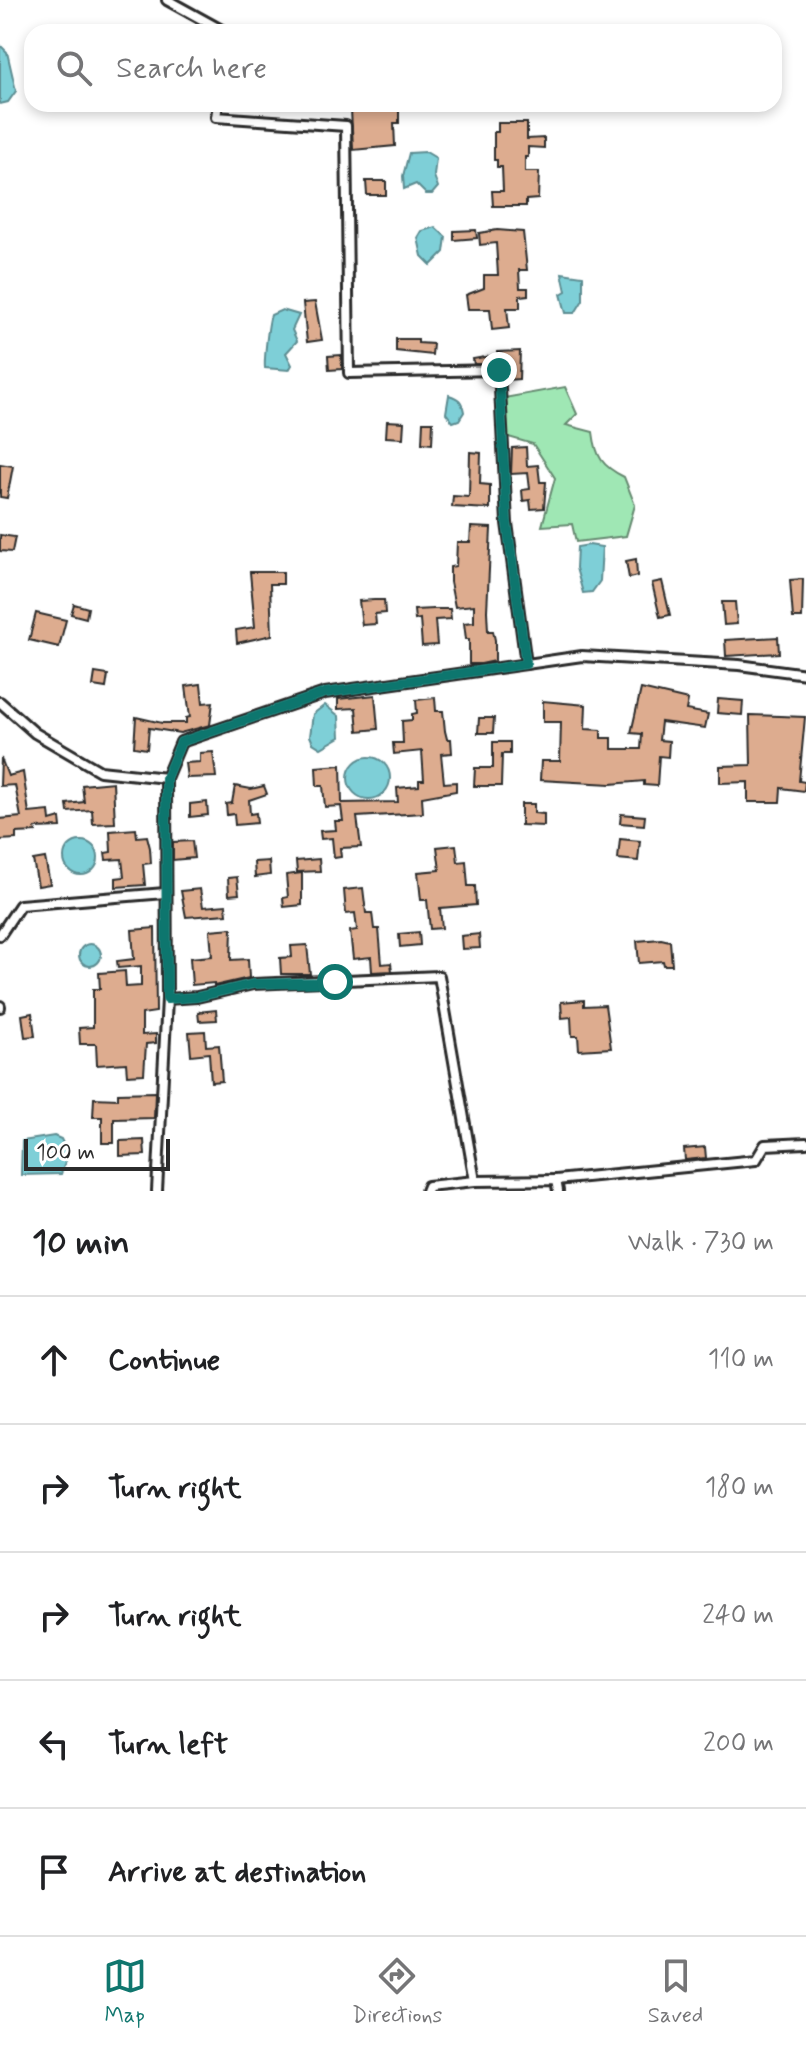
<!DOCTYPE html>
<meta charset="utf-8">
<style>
:root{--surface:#fff;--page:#f2f2f2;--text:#202124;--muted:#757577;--line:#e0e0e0;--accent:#0f766e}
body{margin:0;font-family:Mynerve,sans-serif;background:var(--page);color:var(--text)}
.scale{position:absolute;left:24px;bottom:20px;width:146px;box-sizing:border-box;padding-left:8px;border:4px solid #2b2b2b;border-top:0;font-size:22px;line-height:28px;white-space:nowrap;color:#2b2b2b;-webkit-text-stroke:6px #fff;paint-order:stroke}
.stop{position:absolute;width:24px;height:24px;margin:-18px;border:6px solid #0f766e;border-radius:50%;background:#fff}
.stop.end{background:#0f766e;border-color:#fff;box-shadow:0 2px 8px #0008}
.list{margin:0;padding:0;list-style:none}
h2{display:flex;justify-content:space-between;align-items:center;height:104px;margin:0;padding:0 32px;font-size:34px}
h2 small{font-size:26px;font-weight:400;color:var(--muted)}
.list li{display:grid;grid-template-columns:52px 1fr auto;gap:24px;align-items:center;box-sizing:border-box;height:128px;padding:0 32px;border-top:2px solid var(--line)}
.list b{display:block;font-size:30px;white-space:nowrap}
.list em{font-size:26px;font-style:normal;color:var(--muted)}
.icon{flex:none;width:44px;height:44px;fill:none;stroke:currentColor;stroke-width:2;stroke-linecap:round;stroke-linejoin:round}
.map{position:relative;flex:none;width:806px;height:1191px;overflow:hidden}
.search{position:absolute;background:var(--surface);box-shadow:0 4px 12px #0003;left:24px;right:24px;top:24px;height:88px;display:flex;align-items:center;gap:20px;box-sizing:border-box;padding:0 28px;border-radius:24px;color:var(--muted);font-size:30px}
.sheet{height:744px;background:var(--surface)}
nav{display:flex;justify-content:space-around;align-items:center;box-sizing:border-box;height:112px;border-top:2px solid var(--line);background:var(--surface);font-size:22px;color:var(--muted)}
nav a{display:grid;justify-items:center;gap:4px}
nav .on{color:var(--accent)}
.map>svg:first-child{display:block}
.green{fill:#9fe7b4;stroke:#658970;stroke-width:2}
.water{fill:#7ecfd7;stroke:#5d8d92;stroke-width:2}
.building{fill:#ddac8f;stroke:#2b2b2b;stroke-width:2}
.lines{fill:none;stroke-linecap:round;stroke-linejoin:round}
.street-casing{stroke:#2b2b2b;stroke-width:14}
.street{stroke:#fff;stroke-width:8}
.route{stroke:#0f766e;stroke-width:10}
</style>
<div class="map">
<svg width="806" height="1191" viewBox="0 0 806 1191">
<rect width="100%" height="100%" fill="#fff"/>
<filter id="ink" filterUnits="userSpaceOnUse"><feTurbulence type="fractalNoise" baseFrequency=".0125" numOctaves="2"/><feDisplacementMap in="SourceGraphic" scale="16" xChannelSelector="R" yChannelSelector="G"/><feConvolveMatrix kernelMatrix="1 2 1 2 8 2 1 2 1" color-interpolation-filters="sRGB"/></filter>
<g filter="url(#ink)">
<path class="green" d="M565 387 577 414 566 425 593 432C596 457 602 466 624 477L635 505 626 536 576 542 572 524 542 526 555 478 533 444 505 436 504 398Z"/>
<g class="water">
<path d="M0 45 7 52 16 91 8 102 0 104Z"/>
<path d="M426 152 436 158 434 176 438 187 432 194H426L416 184 404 189 403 176 409 153Z"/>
<path d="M435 227 446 237 444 252 431 265 422 256 418 238 422 231Z"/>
<path d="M562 273 583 276V300L575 313H566L561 294 566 291Z"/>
<path d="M282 310 299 315 292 330 297 341 286 353 292 365 289 370 265 368C264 360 268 323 271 315Z"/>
<path d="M449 395C459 398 462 401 464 412L459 420 453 422 446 413Z"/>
<path d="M589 545 602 547 600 581 592 592 583 593 576 568 577 547Z"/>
<path d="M325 705 339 716 340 737 321 748 313 743 310 736 313 714Z"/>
<circle cx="369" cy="778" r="21"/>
<circle cx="81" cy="858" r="17"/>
<circle cx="90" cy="955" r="11"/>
<path d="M54 1136 61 1139 68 1154 61 1174 21 1175 22 1141Z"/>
</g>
<g class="building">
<path d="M363 104 399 109V123H394L395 146 353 150 351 109H363Z"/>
<path d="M498 123H527V139L544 138V148L528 147V157H525V172H539L538 199 526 200V206H493L492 191H503L502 167H497V160H494V132H498Z"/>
<path d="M366 181H386V195H367Z"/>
<path d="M476 230 477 238 454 240V231Z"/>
<path d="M497 230 523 232 527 270H519L520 288H528V295L520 296V308H507L509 328 492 330 490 309H468L466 295 484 288V275H498L496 243 480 245 479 233Z"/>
<path d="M315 302 322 340 307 342 303 303Z"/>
<path d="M396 339H418V343L433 344 432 355 396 351Z"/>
<path d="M520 351 519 379 507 380V366L502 364H474L473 359 497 355V352Z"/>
<path d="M341 355 342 369 329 370 328 356Z"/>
<path d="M387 421 404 422 403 438 386 437Z"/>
<path d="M423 422H433L432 444 422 443Z"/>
<path d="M526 447 527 466 538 465 540 482H546L544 508 531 509 530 500 523 501 522 490 530 489 528 473 511 474 512 448Z"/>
<path d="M470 452 481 453 480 484 490 485V509L452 507 453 496 469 497Z"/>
<path d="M0 464 13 466 7 498 0 497Z"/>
<path d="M471 527 491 528 487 611 488 631H493L495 640V661L481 664H469V639H466L464 623 474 622V605L455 607 450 582V567L456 566 457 542H470Z"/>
<path d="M0 535 15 537 12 552 0 551Z"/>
<path d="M636 559 637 576 629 578 626 561Z"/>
<path d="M250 572H283V584H270L272 635 237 643 236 630 255 627Z"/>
<path d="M803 579 802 618H793L790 580Z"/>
<path d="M662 581 670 615 660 617 652 583Z"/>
<path d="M374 600H384L385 613 375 614 376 624 362 625 359 601Z"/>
<path d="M722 602H735L737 624 724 625Z"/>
<path d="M74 604 88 608 86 618 71 614Z"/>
<path d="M434 609H450L451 619 435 620 437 645 422 646 420 619 415 620 414 610Z"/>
<path d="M36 613 66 620 59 647 29 640Z"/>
<path d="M778 637 779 653 726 656 725 640Z"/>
<path d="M95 673 108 675 106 688 93 686Z"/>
<path d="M201 684 203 703 213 702 210 725 180 733 149 728 147 749 134 747 136 717 162 723H186V718L190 717 186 686Z"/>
<path d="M641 689 688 700 686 710 708 714 705 728 661 722 659 740 669 741 668 757 659 756 657 786 644 785V781L611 784 540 780 541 761H560L561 722H543V701L586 705 585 729 601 730V738H612V749H641L642 734 631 733Z"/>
<path d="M375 695 378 729 358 731 356 708 338 709V699Z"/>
<path d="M435 698 436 711H443L445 731 447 739H451L452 753 441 754 444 783 456 782V791L422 797 423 813 357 817 361 847 340 848 341 857 334 858 332 838 321 839 320 831 336 830 335 821H343L341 806 325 807 323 786H317L316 767 341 765 342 803 398 802 397 788 419 786V780H424L422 751 394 754 393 743H403L402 721 412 720V714L417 713 416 700Z"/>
<path d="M718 699 743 701 742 715 717 713Z"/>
<path d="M750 715 805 717 799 781 805 782 804 791 781 788 780 802H748V782L720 783V766L751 765Z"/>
<path d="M479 718H494L493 733H478Z"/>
<path d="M493 742H510V754H502L501 786H474L475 768H493Z"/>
<path d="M213 752 216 777 187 778 185 763 200 762V753Z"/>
<path d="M1 758 8 776 23 772 29 813 49 811 50 821 60 818 61 827 35 828 36 832 16 833V839L0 840V819L21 817 15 785 0 786Z"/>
<path d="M113 782 115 823 93 824 92 810 68 812 67 804 84 802 82 785Z"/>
<path d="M235 786 251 789 264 786 267 794 249 800 250 814 256 813 257 823 235 825 234 814 227 815 226 804 232 803Z"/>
<path d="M207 802 208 815 190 817V804Z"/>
<path d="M521 804H534V813L544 814V826L521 825Z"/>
<path d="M621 814 645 816 644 825 620 823Z"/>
<path d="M136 829 137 837 147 836 150 848 151 863 143 864 145 885 116 887V878L124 877 122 859 106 860 105 853 111 852 110 831Z"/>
<path d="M620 839 640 841 638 861 618 859Z"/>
<path d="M192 841 194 858 173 860V842Z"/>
<path d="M456 845 458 862 466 861 468 886H475L476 905 440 908 442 928 430 929 427 900H421L418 872 440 870 437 847Z"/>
<path d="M45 858 50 884 38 886 33 860Z"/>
<path d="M319 859 320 871 297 872 296 861Z"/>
<path d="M269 861 270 875 255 877 254 862Z"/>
<path d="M302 873V905L284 907 283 898 288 897 286 875Z"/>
<path d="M237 877 239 894 229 895 228 878Z"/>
<path d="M363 888 366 913H372L374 929H379L382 964 391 963 392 971 372 972 371 957 353 959 350 931 357 930 355 913 346 914 344 890Z"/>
<path d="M200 889 203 907 226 905 227 914 186 917 181 891Z"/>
<path d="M155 928 156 1012 142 1014V1035L156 1034V1043L146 1044 144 1074 127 1075 126 1063 97 1065 96 1044H80L79 1028 93 1027V989H100L99 973 125 971 126 987 141 986V966L118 968 117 961 134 959 132 930Z"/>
<path d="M232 928 231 960 248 959 249 978 214 986V983L192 985 190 958 212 956 210 930Z"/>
<path d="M419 932 420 945 400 947 399 934Z"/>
<path d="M479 934 480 948 462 949 461 936Z"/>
<path d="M661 939 670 941 672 965H664L663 961 639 963 637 941Z"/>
<path d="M307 945 310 974H281L280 958 292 957 291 946Z"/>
<path d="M584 1000V1006L605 1005 611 1048 579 1050 578 1036H572L571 1017 562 1018 561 1002Z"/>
<path d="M216 1010 217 1020 199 1021 198 1012Z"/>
<path d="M32 1013 35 1036 25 1037 22 1015Z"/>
<path d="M205 1031 206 1046 219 1045 222 1081 211 1082 209 1053 191 1055 189 1032Z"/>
<path d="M155 1092 154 1118 114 1119V1143H102V1117H93L94 1098 118 1099V1093Z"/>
<path d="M144 1140 145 1155 120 1156V1141Z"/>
<path d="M705 1147 706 1158 685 1160 684 1149Z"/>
</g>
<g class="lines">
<g class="street-casing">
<g id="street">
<path d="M167 0 225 32"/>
<path d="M218 104 216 117 346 126 349 373 499 370 507 523 526 664"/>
<path d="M0 702 35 733 100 771 166 778"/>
<path d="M0 935 20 905 165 893"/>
<path d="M167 999 197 997 253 984 439 976 475 1181 556 1180 558 1191"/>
<path d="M0 1006V1007"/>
<path d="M556 1180 756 1160 765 1145 806 1143"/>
<path d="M157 1191 167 999 166 778 181 742 325 693 582 656 739 665 806 674"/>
<path d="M426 1191 428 1186 475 1181"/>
</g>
</g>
<use href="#street" class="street"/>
</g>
</g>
<g class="lines" filter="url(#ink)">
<path class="route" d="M335 982 253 984 197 997 167 999 166 778 181 742 325 693 526 664 507 523 499 370"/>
</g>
</svg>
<div class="scale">100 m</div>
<div class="stop" style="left:335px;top:982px"></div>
<div class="stop end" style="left:499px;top:370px"></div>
<div class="search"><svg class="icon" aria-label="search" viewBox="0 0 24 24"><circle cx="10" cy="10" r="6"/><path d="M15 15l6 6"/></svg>Search here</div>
</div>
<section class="sheet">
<h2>10 min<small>Walk · 730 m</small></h2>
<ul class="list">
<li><svg class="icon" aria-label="ahead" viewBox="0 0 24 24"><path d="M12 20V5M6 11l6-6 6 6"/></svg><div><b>Continue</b></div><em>110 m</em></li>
<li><svg class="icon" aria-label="right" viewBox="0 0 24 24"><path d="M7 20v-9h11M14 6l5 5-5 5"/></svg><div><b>Turn right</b></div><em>180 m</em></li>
<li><svg class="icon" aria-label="right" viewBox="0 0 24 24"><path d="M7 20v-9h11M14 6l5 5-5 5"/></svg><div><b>Turn right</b></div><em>240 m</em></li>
<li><svg class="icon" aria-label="left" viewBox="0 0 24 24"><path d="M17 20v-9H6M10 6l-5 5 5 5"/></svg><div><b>Turn left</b></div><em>200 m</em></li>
<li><svg class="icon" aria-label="arrive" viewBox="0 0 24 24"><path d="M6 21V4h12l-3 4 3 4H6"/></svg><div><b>Arrive at destination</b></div></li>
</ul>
</section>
<nav>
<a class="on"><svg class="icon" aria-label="map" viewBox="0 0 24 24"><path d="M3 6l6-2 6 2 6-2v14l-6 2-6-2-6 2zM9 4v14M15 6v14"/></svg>Map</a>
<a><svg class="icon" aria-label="directions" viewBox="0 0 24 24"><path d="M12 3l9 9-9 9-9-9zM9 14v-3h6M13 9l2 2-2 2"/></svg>Directions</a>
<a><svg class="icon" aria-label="saved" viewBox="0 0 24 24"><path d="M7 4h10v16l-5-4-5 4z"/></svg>Saved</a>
</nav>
